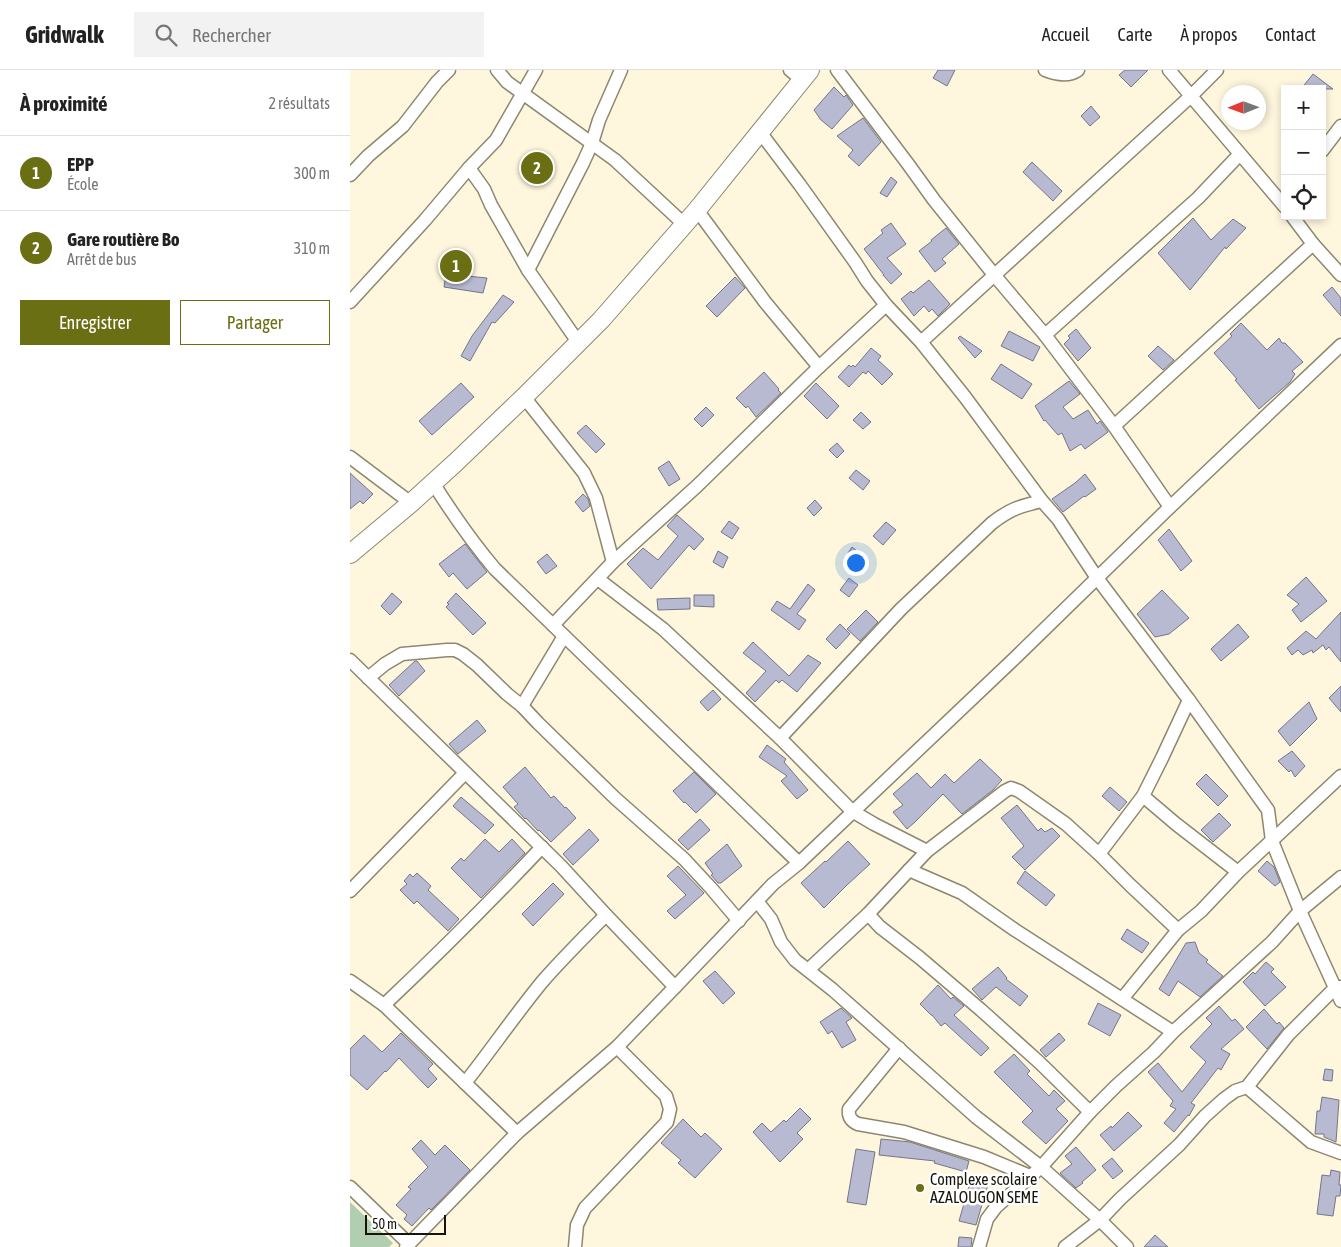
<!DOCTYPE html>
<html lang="fr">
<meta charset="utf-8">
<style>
:root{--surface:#fff;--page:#f2f2f2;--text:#222;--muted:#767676;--line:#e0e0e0;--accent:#6b6f14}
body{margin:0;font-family:"Asap Condensed",sans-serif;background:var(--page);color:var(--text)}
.controls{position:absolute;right:15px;top:15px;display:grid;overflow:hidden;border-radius:0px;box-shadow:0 2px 8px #0003}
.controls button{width:45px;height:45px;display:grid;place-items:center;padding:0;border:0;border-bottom:1px solid var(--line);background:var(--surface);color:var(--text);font:25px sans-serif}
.compass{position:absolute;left:871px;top:15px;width:45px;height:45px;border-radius:50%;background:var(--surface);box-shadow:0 2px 8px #0003;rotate:269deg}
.scale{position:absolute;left:15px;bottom:12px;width:81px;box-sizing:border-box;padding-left:5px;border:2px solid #17140c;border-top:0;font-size:14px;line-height:18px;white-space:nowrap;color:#17140c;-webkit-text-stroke:4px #fff;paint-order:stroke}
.you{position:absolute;left:505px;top:492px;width:18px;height:18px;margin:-12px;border:4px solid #fff;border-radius:50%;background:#1a73e8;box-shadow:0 0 0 8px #1a73e833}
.badge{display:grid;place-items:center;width:32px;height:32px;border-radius:50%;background:var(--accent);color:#fff;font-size:16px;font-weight:700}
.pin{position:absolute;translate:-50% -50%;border:2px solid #fff;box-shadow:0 1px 5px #0006}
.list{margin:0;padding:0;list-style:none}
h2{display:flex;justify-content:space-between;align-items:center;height:65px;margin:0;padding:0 20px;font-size:21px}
h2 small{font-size:16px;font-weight:400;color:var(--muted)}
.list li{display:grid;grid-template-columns:32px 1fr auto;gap:15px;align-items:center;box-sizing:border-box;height:75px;padding:0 20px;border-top:1px solid var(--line)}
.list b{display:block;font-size:19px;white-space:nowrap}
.list p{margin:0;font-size:16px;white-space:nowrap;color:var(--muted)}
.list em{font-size:16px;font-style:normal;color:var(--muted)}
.actions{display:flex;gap:10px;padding:15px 20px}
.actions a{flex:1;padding:11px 0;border:1px solid var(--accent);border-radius:0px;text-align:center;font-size:18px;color:var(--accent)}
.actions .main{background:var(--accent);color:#fff}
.icon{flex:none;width:28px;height:28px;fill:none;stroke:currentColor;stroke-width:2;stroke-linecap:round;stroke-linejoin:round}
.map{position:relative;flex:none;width:991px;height:1177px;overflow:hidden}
header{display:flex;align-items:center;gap:30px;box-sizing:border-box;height:70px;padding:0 25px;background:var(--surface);border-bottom:1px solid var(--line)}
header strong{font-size:24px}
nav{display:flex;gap:28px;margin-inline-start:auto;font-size:18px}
.search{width:350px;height:45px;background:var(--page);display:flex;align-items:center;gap:12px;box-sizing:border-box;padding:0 18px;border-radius:0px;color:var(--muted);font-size:19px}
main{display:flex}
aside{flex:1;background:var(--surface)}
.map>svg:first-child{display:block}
.green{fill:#b1ceb1}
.building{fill:#b8bad2;stroke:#74758b}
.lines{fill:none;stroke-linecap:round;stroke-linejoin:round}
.minor-casing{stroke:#8e8770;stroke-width:15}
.secondary-casing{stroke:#8e8770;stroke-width:20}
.minor{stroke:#fff;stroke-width:12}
.secondary{stroke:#fff;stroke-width:18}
.poi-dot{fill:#6b6f14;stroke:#fff;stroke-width:2}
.labels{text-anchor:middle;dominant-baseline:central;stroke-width:5;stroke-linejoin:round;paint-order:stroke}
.poi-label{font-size:16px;fill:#17140c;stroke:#fff;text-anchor:start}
</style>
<header>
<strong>Gridwalk</strong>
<div class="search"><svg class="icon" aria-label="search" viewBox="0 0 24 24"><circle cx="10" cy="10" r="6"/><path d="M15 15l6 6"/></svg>Rechercher</div>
<nav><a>Accueil</a><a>Carte</a><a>À propos</a><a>Contact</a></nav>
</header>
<main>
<aside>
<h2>À proximité<small>2 résultats</small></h2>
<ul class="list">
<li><span class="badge">1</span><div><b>EPP</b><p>École</p></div><em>300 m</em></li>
<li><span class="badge">2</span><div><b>Gare routière Bo</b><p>Arrêt de bus</p></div><em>310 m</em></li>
</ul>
<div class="actions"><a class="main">Enregistrer</a><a>Partager</a></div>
</aside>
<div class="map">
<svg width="991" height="1177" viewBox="0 0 991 1177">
<rect width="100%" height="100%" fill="#fef6dd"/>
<path class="green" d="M0 1132 43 1173 39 1177H0Z"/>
<g class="building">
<path d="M588 0H605L597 16 583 8Z"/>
<path d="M775 0H798L781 17 769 5Z"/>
<path d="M963 4 983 19H951Z"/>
<path d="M484 17 494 27 496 25 503 35 482 59 471 50 464 40Z"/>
<path d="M741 36 750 47 740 56 731 46Z"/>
<path d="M513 48 531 72 509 96 498 86 503 80 487 66Z"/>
<path d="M682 92 712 121 703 131 673 102Z"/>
<path d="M541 107 547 112 537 127 530 123Z"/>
<path d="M843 148 861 170 883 149 896 158 876 179 875 177 840 220 808 183Z"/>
<path d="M541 153 556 174 537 188 552 204 541 214 533 205H534L514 179 533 163 531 160Z"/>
<path d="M596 158 609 174 592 189 596 193 585 202 569 181 582 171 581 170Z"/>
<path d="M96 204 137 208 133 223 94 217Z"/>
<path d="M385 207 395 218 367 247 356 236Z"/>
<path d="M579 210 600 234 588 246 582 239 579 242 574 236 564 246 551 229 561 221 563 223Z"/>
<path d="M982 217 991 228V246L973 225Z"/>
<path d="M153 225 164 232 145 253 142 252 120 291 111 286 122 266Z"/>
<path d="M891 253 917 280 929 268 932 273H935L953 292 942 301 945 304 940 312 909 339 885 310 887 309 864 283 882 266 880 264Z"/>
<path d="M726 259 741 278 728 291 714 274 720 268 718 266Z"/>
<path d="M659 261 690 277 683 291 651 276Z"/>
<path d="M610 266 632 281 625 288 608 268Z"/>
<path d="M808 276 824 290 813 300 798 286Z"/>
<path d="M521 278 531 286 528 290 543 304 532 315 518 301 516 304 513 302 499 317 488 307 499 295 501 297 503 295 505 297Z"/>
<path d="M651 294 682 314 672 329 641 309Z"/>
<path d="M414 302 429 319 428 320 431 323 406 347 398 336 396 338 386 328Z"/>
<path d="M719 311 730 324 713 337 723 349 738 340 747 354 750 351 758 362 735 379 731 374 720 381 712 363 708 365 695 350 694 351 685 336Z"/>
<path d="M111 313 124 327 82 365 69 351Z"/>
<path d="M466 313 489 336 477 349 454 326Z"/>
<path d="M356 337 364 345 352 357 344 349Z"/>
<path d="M511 342 521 352 513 359 503 350Z"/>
<path d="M236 355 255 374 246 383 227 363Z"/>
<path d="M487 373 494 381 487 388 479 380Z"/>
<path d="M319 391 330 409 319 416 308 398Z"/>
<path d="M506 400 520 411 513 420 499 408Z"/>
<path d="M0 403 23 424 13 434 10 431 0 439Z"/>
<path d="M735 404 746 419 735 427 734 426 713 442 702 429 725 413Z"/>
<path d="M233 424 238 429 240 436 233 442 225 432Z"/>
<path d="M465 430 472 438 464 446 457 438Z"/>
<path d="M327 445 354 469 344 480 339 475 301 519 277 494 293 478 308 490 328 466 317 456Z"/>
<path d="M379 451 389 458 382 469 371 462Z"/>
<path d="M536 452 546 460 533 475 523 466Z"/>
<path d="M819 459 842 491 831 501 808 470Z"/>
<path d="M115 474 137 502 117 519 103 503 99 507 89 494Z"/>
<path d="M502 477 512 485 504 496 494 489Z"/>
<path d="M368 481 378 487 373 498 363 492Z"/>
<path d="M197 484 207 496 196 504 187 492Z"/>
<path d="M956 507 977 531 951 552 942 540 949 534 937 525Z"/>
<path d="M499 508 508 515 499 527 490 520Z"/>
<path d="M458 514 465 520 447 544 456 550 449 560 421 540 427 531 440 539Z"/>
<path d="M812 520 839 548 819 564 805 567 787 544Z"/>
<path d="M42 523 52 532 40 545 31 536Z"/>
<path d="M106 523 136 553 123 565 96 537 99 534 97 533Z"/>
<path d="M344 525H364V537L344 536Z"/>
<path d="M340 528V539L308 540 307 529Z"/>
<path d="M516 540 528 552 510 571 497 559Z"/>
<path d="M991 542V592L979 577 976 580 973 575 963 583 962 580 953 585 948 580 942 585 937 578 956 561 966 569Z"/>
<path d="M490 554 500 564 486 579 476 569Z"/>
<path d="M888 554 899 567 871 591 861 579Z"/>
<path d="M403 572 439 606 458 585 471 593 447 622 432 610 429 613 426 610 405 632 396 623 416 601 393 583Z"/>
<path d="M65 591H67L75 601 49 626 39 615Z"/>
<path d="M991 616V642L979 628Z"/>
<path d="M363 620 371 629 358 641 350 632Z"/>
<path d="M959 632 967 649 940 676 928 661Z"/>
<path d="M127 650 136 661 108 684 99 674Z"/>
<path d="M417 675 436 689 434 692 458 720 447 729 431 711 437 706 409 687Z"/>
<path d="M942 681 955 696 945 707 941 700 939 702 928 691Z"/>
<path d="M630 689 652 710 643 720 612 744 593 724 565 752 557 759 543 742 553 735 543 724 567 703 581 718 595 704 604 713Z"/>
<path d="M175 697 201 728 204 726 215 738 216 737 226 748 201 772 189 760 188 761 176 748 175 749 164 737 168 734 153 717Z"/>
<path d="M344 702 366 724 346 743 335 732 334 733 323 721Z"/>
<path d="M856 704 878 726 868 736 846 714Z"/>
<path d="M760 717 777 732 769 741 752 726Z"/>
<path d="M111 727 144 755 135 764 103 736Z"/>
<path d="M667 735 688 761 691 758 695 762 702 758 710 766 675 800 662 787 674 776 651 748Z"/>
<path d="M869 743 881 755 863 772 851 760Z"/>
<path d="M350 749 360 760 338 780 328 770Z"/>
<path d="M239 759 249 770 223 795 213 784Z"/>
<path d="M135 769 149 782 162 769 175 783 131 828 101 798 111 788 114 791Z"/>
<path d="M498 771 520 794 497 815 474 838 451 813 475 791 476 792Z"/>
<path d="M377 774 392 796 371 813H368L361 805 363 804 355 793Z"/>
<path d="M917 791 924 797 930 812 925 816 908 801Z"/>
<path d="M328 796 354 823 325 849 317 841 336 825 317 806Z"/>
<path d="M675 801 705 825 696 836 667 813Z"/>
<path d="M67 803 81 816 78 820 109 849 98 861 67 831 64 834 50 820 57 814 54 811 60 804 63 807Z"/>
<path d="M203 813 214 824 183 856 172 844Z"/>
<path d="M777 859 799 873 792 883 771 869Z"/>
<path d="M845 872 849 883 858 890 856 892 873 906 850 927 828 911 819 926 809 919 836 873Z"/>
<path d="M916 892 924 899 921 902 936 917 915 936 893 912 903 902 905 904Z"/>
<path d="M648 897 657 908 656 909 678 926 670 936 646 917 632 930 622 919Z"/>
<path d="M365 901 385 923 373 934 353 911Z"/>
<path d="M588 915 601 929 603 927 614 936 604 945 639 978 631 986 595 953 591 956 582 945H581L570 934Z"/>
<path d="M748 933 771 945 760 966 738 954Z"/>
<path d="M869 936 882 951 885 949 894 959 871 979 880 984 871 1000 868 998 841 1033 845 1035 839 1046 838 1045 824 1062 814 1053 826 1039 820 1036 823 1031 798 1002 808 993 832 1022 856 992 840 977 862 954 856 948Z"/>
<path d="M491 938 502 948 496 952 506 970 492 978 482 961 478 964 470 952Z"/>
<path d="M914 939 927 954 929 952 934 958 917 979 896 957Z"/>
<path d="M51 963 83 994 78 999 87 1009 78 1018 49 988 36 1002 35 1001 17 1020 0 1005V979L14 965 32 982Z"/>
<path d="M709 963 715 970 696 987 690 980Z"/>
<path d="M664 984 680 1001 677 1004 699 1026 704 1020 715 1031 706 1039 718 1051 696 1074 672 1052 683 1041 644 1002Z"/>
<path d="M975 999 983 1000 982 1011 973 1010Z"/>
<path d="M972 1027 989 1030 986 1072 974 1067V1064H965L967 1041H970Z"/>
<path d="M450 1038 461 1049 447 1063 453 1069 430 1092 403 1062 412 1053 421 1062 434 1050 436 1052Z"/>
<path d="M778 1042 792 1056 764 1081 750 1065 761 1056 762 1058Z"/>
<path d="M333 1049 351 1067 355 1063 372 1079 345 1108 328 1093 331 1090 311 1073Z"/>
<path d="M531 1069 560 1072 619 1091 616 1102 584 1093 585 1091 529 1085Z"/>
<path d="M71 1070 85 1085 95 1075 120 1100 81 1140 79 1138 62 1156 54 1149 57 1145 46 1135 61 1119 58 1117 78 1097 62 1079Z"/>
<path d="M726 1077 746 1100 732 1112 733 1113 726 1118 710 1103 722 1094 715 1086Z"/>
<path d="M506 1079 525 1082 516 1135 497 1132Z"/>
<path d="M762 1088 773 1101 763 1109 752 1096Z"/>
<path d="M981 1100 990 1102 989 1115H991L990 1126H986L983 1146 967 1144 972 1105 980 1106Z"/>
<path d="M622 1106 639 1111 626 1155 609 1151Z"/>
<path d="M805 1165 818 1177H794Z"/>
<path d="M609 1167 622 1168 621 1177H608Z"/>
</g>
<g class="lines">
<g class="minor-casing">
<g id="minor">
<path d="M147 0 157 12 265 90 335 155"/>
<path d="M440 0 452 10"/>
<path d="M487 0 558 94 584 130 645 206 695 265 764 356 820 437"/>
<path d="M695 0C705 4 718 7 728 0"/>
<path d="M819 0 935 137"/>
<path d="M410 62 450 115 505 192 517 211 536 235 571 272 615 327 692 431 708 449 747 508 839 630 918 740 922 771 950 841 991 931"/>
<path d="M972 81 991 56"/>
<path d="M119 98 134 119 141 135 178 200 228 272"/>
<path d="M0 105 18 86 53 56 87 12 99 0"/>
<path d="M347 140 415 232 469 297"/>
<path d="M942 146 963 174 991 205"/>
<path d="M178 200 233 93 242 73 249 50 271 0"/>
<path d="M0 232 75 150 119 98 146 70 186 0"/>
<path d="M695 265 848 128 889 85"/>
<path d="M571 272 841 26 867 0"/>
<path d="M174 327 234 403 246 428 263 492"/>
<path d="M764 356 963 174"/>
<path d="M0 387 61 433"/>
<path d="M83 413C102 443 122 472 145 499L449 793"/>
<path d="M248 509 313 559 430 668 502 741 524 754 577 781"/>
<path d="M203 555 263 492 347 416 469 297 536 235"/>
<path d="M0 590 211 796 256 845 325 917"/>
<path d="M18 608 35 594 52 584 97 580H105L113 584 127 595 157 624 172 636 188 653 265 728 334 789 361 818 389 851"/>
<path d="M172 636 214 566"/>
<path d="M430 668 551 539 642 453C660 439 670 436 692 431"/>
<path d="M793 726 826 754 888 802"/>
<path d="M749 784 793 726 812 688 839 630"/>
<path d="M559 800 612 823 665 860 823 962"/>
<path d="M0 821 115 703"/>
<path d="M407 831 421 849 431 872 445 890 483 920 626 1047 691 1097 750 1150 777 1177"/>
<path d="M518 844 530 857 570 888 631 940 690 993 740 1042"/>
<path d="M458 900 518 844 577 781 655 721 661 718 669 721 716 754 749 784 780 815 828 860"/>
<path d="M0 911 34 935 167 1063"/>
<path d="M772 929 828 860 851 841 888 802 991 706"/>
<path d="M34 935C88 884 141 831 192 777"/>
<path d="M549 978 499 1039C498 1047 501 1051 508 1054L554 1062 634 1087 680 1106"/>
<path d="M115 1013C141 980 165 945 192 912 212 889 234 867 256 845"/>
<path d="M897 1017 961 1072 991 1083"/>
<path d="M0 1117 59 1174"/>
<path d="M56 1177 167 1063 267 977 325 917 423 814 449 793 666 587 820 437 991 275"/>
<path d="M225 1177 227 1155 235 1138 317 1052 320 1039 316 1026 267 977"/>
<path d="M629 1177 637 1149 646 1137 691 1097 740 1042 766 1016 804 982 823 962 922 872 950 841 991 807"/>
<path d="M715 1177 750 1150 770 1129 829 1075 855 1046 874 1029 885 1021 897 1017 938 965 985 918 991 917"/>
</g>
</g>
<g class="secondary-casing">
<path id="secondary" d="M0 484 61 433 105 393 174 327 251 250 347 140 460 0"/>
</g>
<use href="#minor" class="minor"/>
<use href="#secondary" class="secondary"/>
</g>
<circle class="poi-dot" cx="570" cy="1118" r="5"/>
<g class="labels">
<g class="poi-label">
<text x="580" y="1109">Complexe scolaire<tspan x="580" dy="18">AZALOUGON SEME</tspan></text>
</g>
</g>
</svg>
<div class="controls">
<button>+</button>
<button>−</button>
<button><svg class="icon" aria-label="locate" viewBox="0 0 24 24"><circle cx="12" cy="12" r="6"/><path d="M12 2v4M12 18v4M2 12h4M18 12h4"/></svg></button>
</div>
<svg class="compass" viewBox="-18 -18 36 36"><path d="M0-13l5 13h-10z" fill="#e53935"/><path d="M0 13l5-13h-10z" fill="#767676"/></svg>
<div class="scale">50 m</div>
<div class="you"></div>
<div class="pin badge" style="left:106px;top:196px">1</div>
<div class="pin badge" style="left:187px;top:98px">2</div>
</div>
</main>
